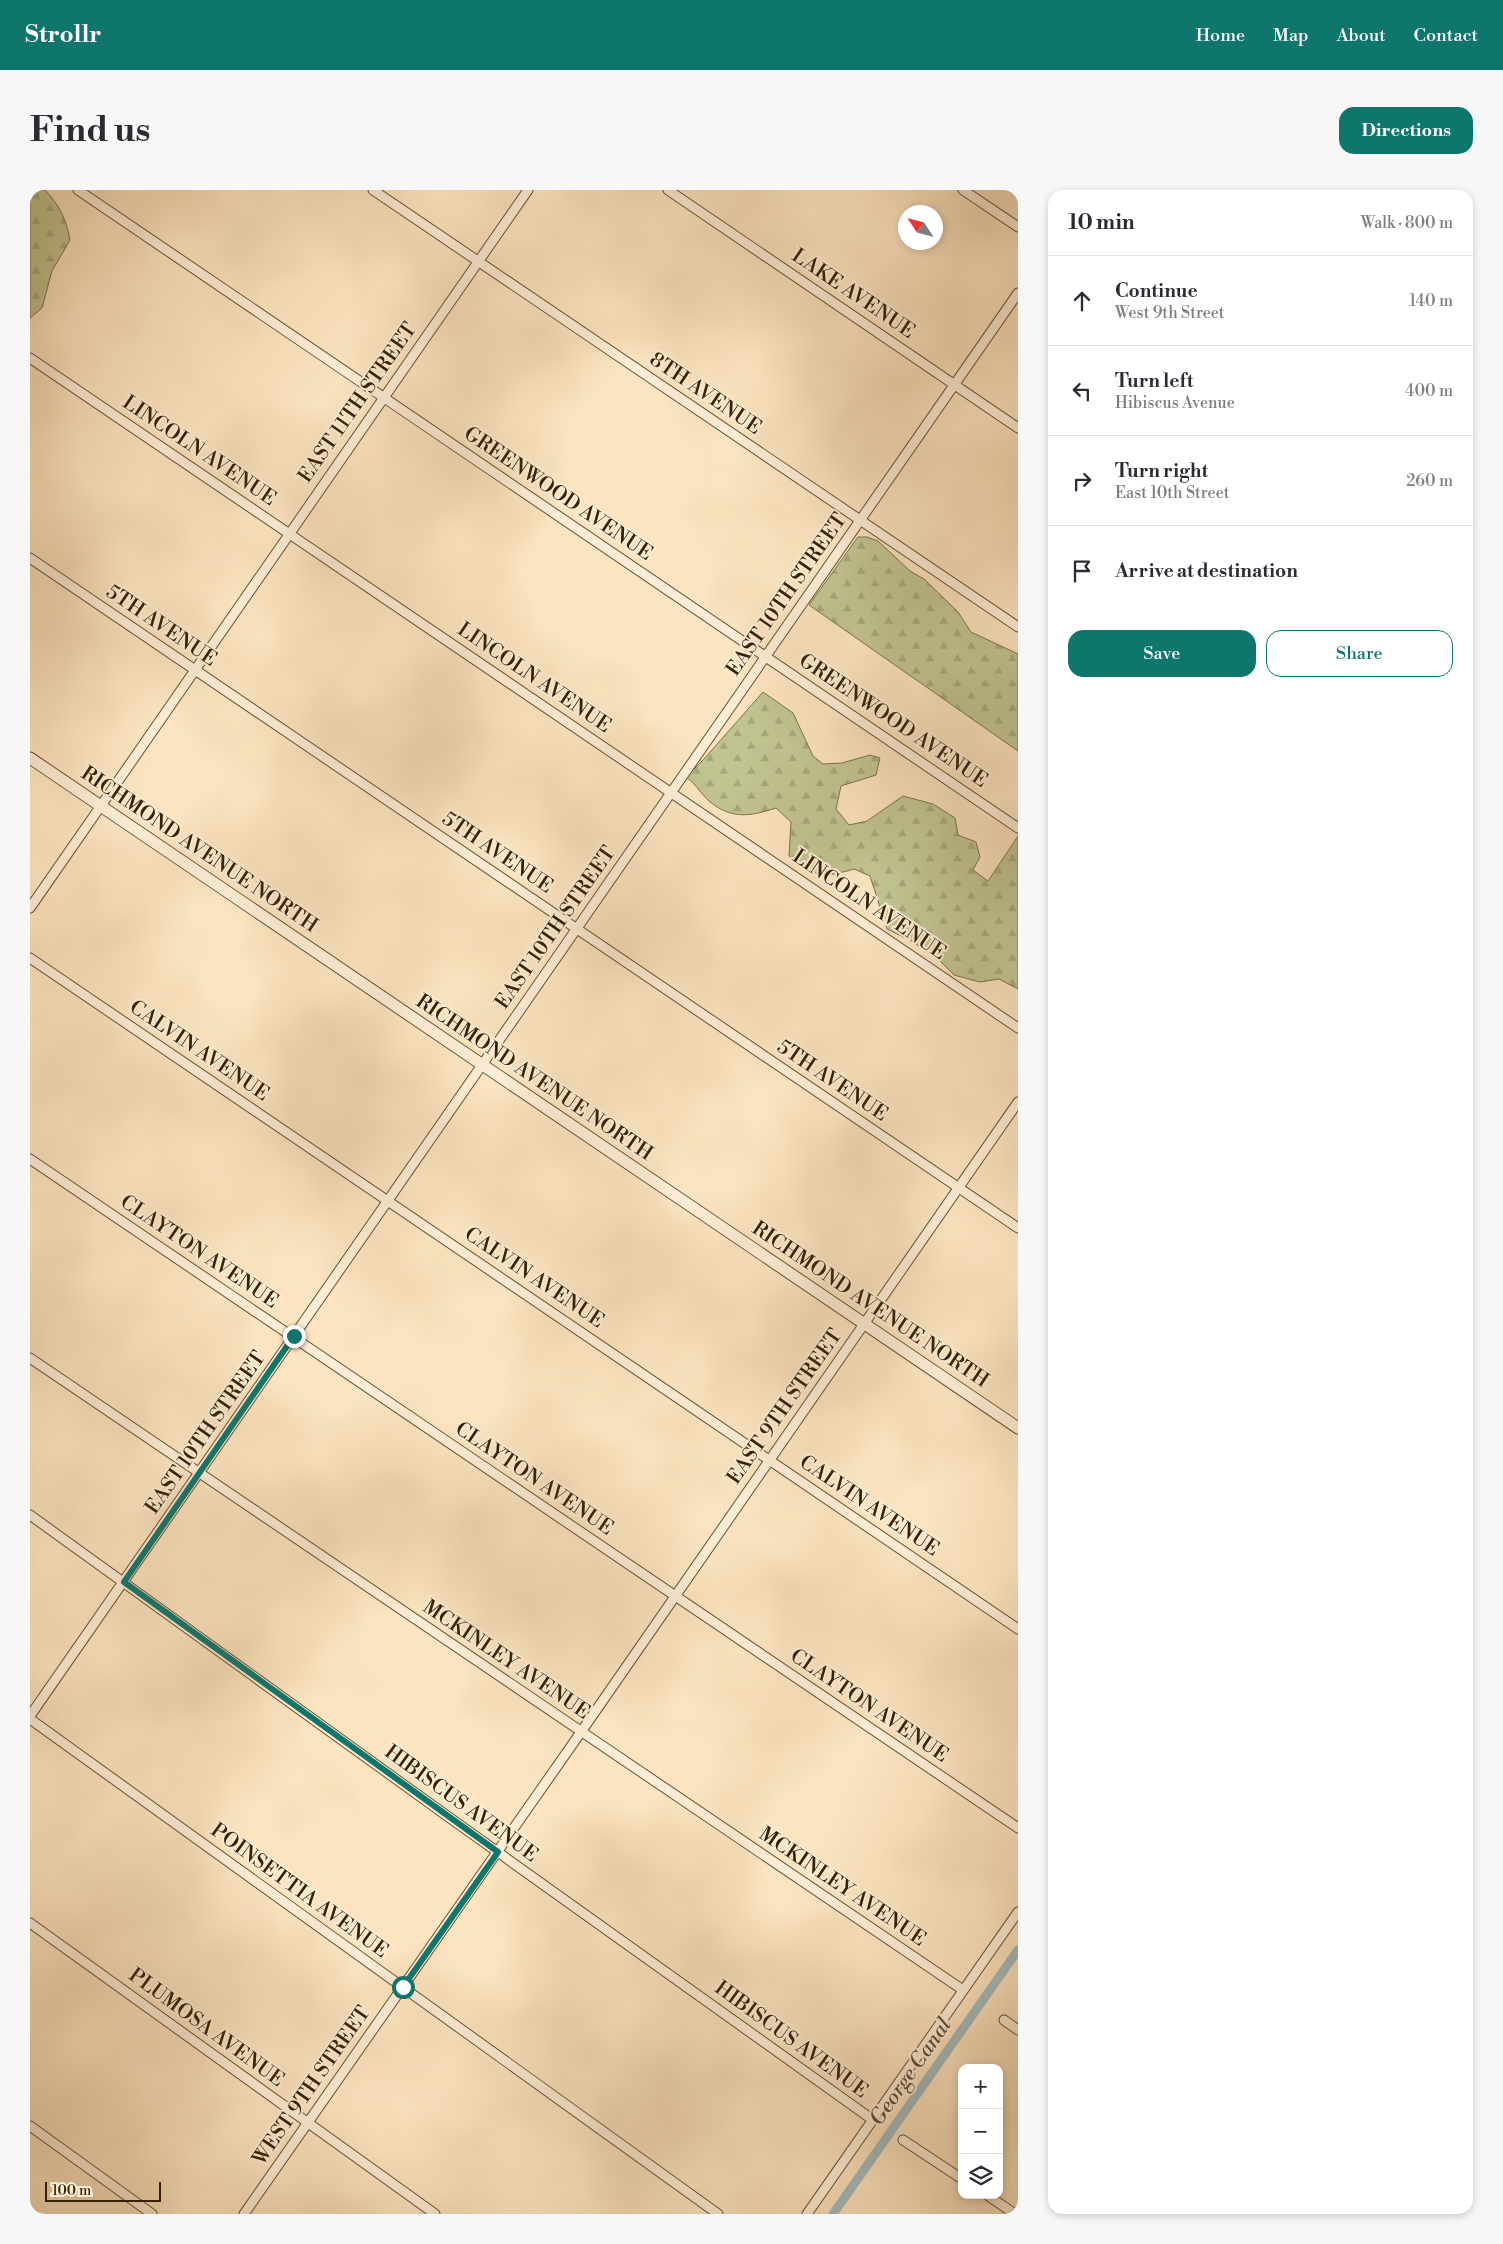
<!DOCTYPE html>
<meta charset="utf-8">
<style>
:root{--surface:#fff;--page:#f7f7f7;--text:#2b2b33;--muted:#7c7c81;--line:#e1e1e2;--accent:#0f766e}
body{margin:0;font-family:"Libre Bodoni",serif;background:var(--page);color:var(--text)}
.controls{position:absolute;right:15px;bottom:15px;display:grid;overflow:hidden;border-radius:10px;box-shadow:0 2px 8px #0003}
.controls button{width:45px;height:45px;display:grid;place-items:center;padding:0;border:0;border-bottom:1px solid var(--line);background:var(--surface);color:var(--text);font:25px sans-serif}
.compass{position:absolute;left:868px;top:15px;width:45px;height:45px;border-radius:50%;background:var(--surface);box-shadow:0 2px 8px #0003;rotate:306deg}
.scale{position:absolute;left:15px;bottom:12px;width:116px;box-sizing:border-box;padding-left:5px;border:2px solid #362101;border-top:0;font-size:14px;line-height:18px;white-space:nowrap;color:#362101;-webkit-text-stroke:4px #fdedd6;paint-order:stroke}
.stop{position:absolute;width:15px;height:15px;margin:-11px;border:4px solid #0f766e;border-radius:50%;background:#fff}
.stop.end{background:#0f766e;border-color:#fff;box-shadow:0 1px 5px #0008}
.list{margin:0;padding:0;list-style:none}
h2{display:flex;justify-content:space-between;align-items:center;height:65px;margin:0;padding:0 20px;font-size:21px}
h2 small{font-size:16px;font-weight:400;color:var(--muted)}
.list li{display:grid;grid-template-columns:32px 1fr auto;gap:15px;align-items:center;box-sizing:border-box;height:90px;padding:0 20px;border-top:1px solid var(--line)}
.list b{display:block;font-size:19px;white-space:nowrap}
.list p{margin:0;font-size:16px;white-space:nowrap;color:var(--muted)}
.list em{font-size:16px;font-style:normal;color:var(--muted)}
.actions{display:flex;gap:10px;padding:15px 20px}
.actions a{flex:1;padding:11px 0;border:1px solid var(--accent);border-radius:15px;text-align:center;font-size:18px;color:var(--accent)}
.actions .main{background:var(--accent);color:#fff}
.icon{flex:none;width:28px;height:28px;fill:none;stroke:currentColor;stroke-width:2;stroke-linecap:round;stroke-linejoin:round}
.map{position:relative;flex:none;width:988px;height:2024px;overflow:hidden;border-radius:15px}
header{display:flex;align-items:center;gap:30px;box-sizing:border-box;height:70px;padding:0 25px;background:var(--accent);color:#fff}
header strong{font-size:24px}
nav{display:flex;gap:28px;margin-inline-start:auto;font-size:18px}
.intro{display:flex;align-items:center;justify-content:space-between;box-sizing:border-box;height:120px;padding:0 30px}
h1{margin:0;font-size:35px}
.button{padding:12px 22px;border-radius:15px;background:var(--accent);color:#fff;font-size:18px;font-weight:700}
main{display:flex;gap:30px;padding:0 30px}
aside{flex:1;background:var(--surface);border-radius:15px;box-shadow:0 2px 8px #0003}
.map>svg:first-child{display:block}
.forest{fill:url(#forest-firs);stroke:#7c7249}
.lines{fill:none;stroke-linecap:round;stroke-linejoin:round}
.canal{stroke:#a5bbbe;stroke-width:9}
.minor-casing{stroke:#685231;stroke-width:11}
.tertiary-casing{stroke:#685231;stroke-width:13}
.minor{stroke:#fdedd6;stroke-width:9}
.tertiary{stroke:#fdedd6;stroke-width:11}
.route{stroke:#0f766e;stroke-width:6}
.labels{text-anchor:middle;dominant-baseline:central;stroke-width:4;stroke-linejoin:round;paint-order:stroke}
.street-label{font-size:20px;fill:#362101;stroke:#fdedd6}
.water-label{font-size:21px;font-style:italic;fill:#574f3a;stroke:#fdedd6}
</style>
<header>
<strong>Strollr</strong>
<nav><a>Home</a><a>Map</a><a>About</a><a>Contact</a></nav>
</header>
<div class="intro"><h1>Find us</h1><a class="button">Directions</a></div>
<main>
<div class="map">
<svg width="988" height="2024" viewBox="0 0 988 2024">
<defs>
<pattern id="forest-firs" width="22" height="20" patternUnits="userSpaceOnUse" patternTransform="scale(1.25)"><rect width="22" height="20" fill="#c1c491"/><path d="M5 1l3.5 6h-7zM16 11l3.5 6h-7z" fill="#a6a87b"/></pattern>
</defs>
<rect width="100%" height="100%" fill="#fce4c0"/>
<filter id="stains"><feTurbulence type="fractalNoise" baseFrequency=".004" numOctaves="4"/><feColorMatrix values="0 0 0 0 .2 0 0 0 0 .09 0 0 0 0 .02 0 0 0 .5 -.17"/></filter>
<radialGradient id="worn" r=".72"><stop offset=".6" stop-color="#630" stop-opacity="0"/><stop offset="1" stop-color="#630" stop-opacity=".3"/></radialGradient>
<g class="forest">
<path d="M0 0H15C30 16 36 29 40 50L22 81 12 118 0 128Z"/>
<path d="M828 347H837L848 351 880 381 894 389 928 422 941 442 988 464V561L779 415Z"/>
<path d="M733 502 763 523 783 566 793 574 812 573 840 565 850 568 846 585 811 596 806 619 819 635 837 631 873 606 903 614 925 628 928 645 946 652 950 667 943 680 958 691 988 646V799L969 789 950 792 924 785 909 770 880 750 857 739 840 686 824 679C790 689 786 686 759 666L761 632 746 618C721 626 703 630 680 612 671 604 666 594 656 587L674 569Z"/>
</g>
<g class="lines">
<path class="canal" d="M803 2024 988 1760"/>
<g class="minor-casing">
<g id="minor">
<path d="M48 0 988 638"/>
<path d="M343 0 988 437"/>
<path d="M638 0 988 238"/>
<path d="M933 0 988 37"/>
<path d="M0 168 988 838"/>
<path d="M0 368 988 1038"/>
<path d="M0 718 498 0"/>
<path d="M0 768 988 1439"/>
<path d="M0 969 988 1638"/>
<path d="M0 1168 933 1800"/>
<path d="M0 1325 420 1628 843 1930"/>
<path d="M0 1526 988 103"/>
<path d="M0 1529 688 2024"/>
<path d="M0 1733 405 2024"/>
<path d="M974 1830 988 1840"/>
<path d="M0 1936 122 2024"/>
<path d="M873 1950 932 1989"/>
<path d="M957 2005 985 2024"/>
<path d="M214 2024 551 1542 988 912"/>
<path d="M777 2024 988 1722"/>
</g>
</g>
<g class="tertiary-casing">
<path id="tertiary" d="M0 568 988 1238"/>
</g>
<use href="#minor" class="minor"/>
<use href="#tertiary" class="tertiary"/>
</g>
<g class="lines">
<path class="route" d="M264 1146 94 1392 468 1662 373 1797"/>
</g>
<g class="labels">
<g class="street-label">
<text transform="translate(823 104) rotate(34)">LAKE AVENUE</text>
<text transform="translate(675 204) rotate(34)">8TH AVENUE</text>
<text transform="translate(328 213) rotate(-55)">EAST 11TH STREET</text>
<text transform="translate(169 261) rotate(34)">LINCOLN AVENUE</text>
<text transform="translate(528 304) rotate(34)">GREENWOOD AVENUE</text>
<text transform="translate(757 405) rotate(-55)">EAST 10TH STREET</text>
<text transform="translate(131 436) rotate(34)">5TH AVENUE</text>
<text transform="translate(504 488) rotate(34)">LINCOLN AVENUE</text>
<text transform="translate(863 531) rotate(34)">GREENWOOD AVENUE</text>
<text transform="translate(169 660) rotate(34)">RICHMOND AVENUE NORTH</text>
<text transform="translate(467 663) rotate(34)">5TH AVENUE</text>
<text transform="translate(839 715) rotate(34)">LINCOLN AVENUE</text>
<text transform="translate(526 738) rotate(-55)">EAST 10TH STREET</text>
<text transform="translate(169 861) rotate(34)">CALVIN AVENUE</text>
<text transform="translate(504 888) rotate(34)">RICHMOND AVENUE NORTH</text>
<text transform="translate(802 891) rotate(34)">5TH AVENUE</text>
<text transform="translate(169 1062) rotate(34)">CLAYTON AVENUE</text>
<text transform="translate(504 1088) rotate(34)">CALVIN AVENUE</text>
<text transform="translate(840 1115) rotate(34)">RICHMOND AVENUE NORTH</text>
<text transform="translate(755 1217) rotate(-55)">EAST 9TH STREET</text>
<text transform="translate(176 1243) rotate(-55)">EAST 10TH STREET</text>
<text transform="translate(504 1289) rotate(34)">CLAYTON AVENUE</text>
<text transform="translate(839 1316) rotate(34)">CALVIN AVENUE</text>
<text transform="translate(476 1470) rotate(34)">MCKINLEY AVENUE</text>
<text transform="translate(839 1516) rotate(34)">CLAYTON AVENUE</text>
<text transform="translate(431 1614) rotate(36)">HIBISCUS AVENUE</text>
<text transform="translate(812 1697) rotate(34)">MCKINLEY AVENUE</text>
<text transform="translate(269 1701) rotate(36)">POINSETTIA AVENUE</text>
<text transform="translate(176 1838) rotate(36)">PLUMOSA AVENUE</text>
<text transform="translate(761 1850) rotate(36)">HIBISCUS AVENUE</text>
<text transform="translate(282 1896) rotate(-55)">WEST 9TH STREET</text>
</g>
<g class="water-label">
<text transform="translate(881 1882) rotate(-55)">George Canal</text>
</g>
</g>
<rect width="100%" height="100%" filter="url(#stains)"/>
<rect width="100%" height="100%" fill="url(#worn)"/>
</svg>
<div class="controls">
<button>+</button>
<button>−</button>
<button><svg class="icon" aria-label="layers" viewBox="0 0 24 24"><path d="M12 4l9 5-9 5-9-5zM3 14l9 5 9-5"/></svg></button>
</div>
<svg class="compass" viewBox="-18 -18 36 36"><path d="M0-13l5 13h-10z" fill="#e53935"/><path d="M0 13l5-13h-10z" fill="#7c7c81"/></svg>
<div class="scale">100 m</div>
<div class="stop" style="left:373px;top:1797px"></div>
<div class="stop end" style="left:264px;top:1146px"></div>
</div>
<aside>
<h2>10 min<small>Walk · 800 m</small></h2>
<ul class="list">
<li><svg class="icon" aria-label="ahead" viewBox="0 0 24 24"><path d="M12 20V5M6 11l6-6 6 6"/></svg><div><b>Continue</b><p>West 9th Street</p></div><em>140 m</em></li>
<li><svg class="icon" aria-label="left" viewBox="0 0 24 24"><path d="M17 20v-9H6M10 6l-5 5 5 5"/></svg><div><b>Turn left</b><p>Hibiscus Avenue</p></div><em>400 m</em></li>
<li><svg class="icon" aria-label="right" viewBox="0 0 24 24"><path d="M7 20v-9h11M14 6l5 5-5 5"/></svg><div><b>Turn right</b><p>East 10th Street</p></div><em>260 m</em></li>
<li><svg class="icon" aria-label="arrive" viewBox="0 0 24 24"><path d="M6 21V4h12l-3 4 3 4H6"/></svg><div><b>Arrive at destination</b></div></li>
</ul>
<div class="actions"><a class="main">Save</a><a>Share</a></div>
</aside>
</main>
